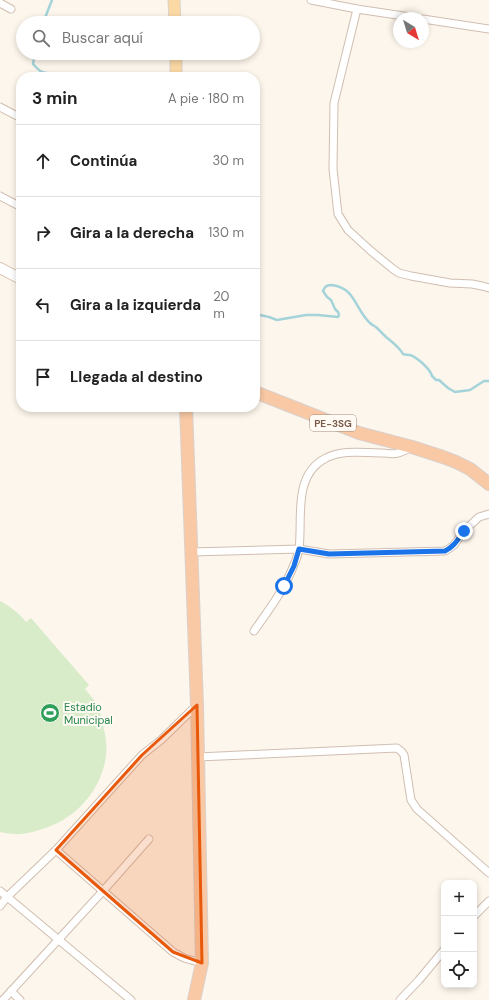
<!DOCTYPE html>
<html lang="es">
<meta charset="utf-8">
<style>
:root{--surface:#fff;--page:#f6f6f6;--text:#222;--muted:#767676;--line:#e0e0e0}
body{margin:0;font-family:"DM Sans",sans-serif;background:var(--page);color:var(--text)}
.controls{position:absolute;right:12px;bottom:12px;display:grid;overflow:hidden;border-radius:8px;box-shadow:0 2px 6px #0003}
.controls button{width:36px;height:36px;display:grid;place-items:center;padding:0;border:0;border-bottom:1px solid var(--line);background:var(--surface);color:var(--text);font:20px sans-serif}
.compass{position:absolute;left:393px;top:12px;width:36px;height:36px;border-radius:50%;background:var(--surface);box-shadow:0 2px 6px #0003;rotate:142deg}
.stop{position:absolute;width:12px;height:12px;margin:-9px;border:3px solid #1a73e8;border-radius:50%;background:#fff}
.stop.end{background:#1a73e8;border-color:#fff;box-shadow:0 1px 4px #0008}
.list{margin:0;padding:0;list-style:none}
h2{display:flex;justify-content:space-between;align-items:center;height:52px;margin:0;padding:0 16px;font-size:17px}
h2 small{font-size:13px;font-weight:400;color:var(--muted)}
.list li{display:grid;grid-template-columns:26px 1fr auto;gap:12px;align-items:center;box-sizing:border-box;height:72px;padding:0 16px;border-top:1px solid var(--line)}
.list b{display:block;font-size:15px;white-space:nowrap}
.list em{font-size:13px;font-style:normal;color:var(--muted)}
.icon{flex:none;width:22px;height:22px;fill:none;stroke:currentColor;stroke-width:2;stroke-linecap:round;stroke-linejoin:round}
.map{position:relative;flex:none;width:489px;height:1000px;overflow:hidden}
.search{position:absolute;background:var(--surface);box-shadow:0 2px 6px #0003;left:16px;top:16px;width:244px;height:44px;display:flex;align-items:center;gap:10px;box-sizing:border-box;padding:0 14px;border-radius:22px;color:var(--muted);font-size:15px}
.panel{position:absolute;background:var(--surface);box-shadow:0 2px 6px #0003;left:16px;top:72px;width:244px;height:340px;border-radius:16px}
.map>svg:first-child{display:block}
.green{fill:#d8ecc9}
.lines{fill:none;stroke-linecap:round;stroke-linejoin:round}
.stream{stroke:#a5d3da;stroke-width:2.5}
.minor-casing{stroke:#d1beb0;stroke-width:9}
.secondary-casing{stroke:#d6c0b0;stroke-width:12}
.primary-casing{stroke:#dad1cd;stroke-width:13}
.trunk-casing{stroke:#dad1cd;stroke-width:14}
.minor{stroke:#fff;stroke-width:7}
.secondary{stroke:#fff;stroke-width:10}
.primary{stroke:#fbd9a5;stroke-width:11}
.trunk{stroke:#f9c8a4;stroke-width:12}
.route{stroke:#1a73e8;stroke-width:5}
.marked{fill:#e8590c;fill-opacity:0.2;stroke:#e8590c;stroke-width:3;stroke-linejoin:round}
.labels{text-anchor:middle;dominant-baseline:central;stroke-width:4;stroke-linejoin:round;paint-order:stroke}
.shield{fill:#fffaf3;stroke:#a28b7f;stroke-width:1}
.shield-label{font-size:10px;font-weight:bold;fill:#7a5c4d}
.leisure-label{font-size:11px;fill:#27864d;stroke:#fffaf3;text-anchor:start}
</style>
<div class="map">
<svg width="489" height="1000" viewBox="0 0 489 1000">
<rect width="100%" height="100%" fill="#fdf6ec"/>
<path class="green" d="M0 601C11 607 19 613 26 622L31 618 89 685 85 689C89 694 94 699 96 704 101 712 103 722 104 730 106 738 107 747 106 755 102 791 74 821 39 830 32 832 23 835 15 834 10 834 5 833 0 832Z"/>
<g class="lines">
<g class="stream">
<path d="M43 23 52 0"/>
<path d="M35 53 33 64C42 74 43 73 56 74L59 77"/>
<path d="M255 314 269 317 277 320 306 315H318L338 317 339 315 338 312 335 309 331 300 327 297 323 291C325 286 327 285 332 285 356 288 355 310 370 323 372 325 375 326 377 328 380 331 383 334 386 337 392 342 399 347 403 354 406 355 408 355 410 355 417 357 431 370 432 376L436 380H439L448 388 455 392 470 390 484 381H489"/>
</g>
<g class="minor-casing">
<g id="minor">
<path d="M311 0 357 9 417 18"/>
<path d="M0 3 11 9"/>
<path d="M357 9 334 103 333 169 338 214 348 230 371 251 393 269 399 273 411 276 450 283 472 284 482 286 489 288"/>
<path d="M423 19 489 29"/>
<path d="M0 107 21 118"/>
<path d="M0 196 21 207"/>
<path d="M191 552 299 549 329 554 445 551 450 548 454 545 464 531 479 517 489 514"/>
<path d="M254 631C268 611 284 590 293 567 296 561 298 555 299 549 303 519 292 475 326 458 343 449 364 453 383 453 387 453 393 455 398 453 403 452 407 449 412 447"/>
<path d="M198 757 397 748 401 751 404 755 411 800 417 809 489 873"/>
<path d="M56 850 173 952 184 958 202 963"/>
<path d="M0 891 131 1000"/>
<path d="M0 906 7 897 56 850 142 755 161 740 197 705"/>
<path d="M474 916 489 901"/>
<path d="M11 991 20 1000"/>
<path d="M3 1000 103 891 149 839"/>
<path d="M400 1000 419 980 444 950"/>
</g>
</g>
<g class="secondary-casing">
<path id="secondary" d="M0 268 21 279"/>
</g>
<g class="primary-casing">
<g id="primary">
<path d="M174 0 175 23"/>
<path d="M176 53V77"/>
</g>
</g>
<g class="trunk-casing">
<g id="trunk">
<path d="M255 392 359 433 412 447 443 457 456 462 470 469 489 484"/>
<path d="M186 407 197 705 202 963 194 1000"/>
</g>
</g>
<use href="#minor" class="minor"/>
<use href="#secondary" class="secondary"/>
<use href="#primary" class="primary"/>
<use href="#trunk" class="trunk"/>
</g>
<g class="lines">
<path class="route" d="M284 586 294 566 299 549 329 554 445 551C454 547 458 539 464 531"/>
</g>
<path class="marked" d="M197 705 198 757 202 963 173 952 56 850 142 755Z"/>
<defs>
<g id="stadium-disc" transform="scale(1)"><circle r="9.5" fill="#2e9e5b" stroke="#fffaf3"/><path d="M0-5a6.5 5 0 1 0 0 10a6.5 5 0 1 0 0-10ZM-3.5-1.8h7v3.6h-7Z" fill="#fff"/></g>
</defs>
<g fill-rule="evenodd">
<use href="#stadium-disc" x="50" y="713"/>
</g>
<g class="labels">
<rect class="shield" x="310" y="415" width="46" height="16" rx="3"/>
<g class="shield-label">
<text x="333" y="423">PE-3SG</text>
</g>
<g class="leisure-label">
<text x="64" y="707">Estadio<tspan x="64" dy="13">Municipal</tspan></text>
</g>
</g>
</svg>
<div class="controls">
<button>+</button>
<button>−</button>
<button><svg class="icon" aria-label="locate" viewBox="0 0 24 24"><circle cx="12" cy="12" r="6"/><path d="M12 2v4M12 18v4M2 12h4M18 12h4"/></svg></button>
</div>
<svg class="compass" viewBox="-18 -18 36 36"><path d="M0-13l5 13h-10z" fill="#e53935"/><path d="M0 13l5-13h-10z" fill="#767676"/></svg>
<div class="stop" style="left:284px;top:586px"></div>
<div class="stop end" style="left:464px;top:531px"></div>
<div class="search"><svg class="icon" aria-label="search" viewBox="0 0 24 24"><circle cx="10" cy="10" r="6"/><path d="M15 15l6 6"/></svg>Buscar aquí</div>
<section class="panel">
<h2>3 min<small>A pie · 180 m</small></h2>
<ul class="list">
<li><svg class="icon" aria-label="ahead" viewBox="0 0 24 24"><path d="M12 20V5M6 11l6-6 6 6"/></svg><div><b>Continúa</b></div><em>30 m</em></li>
<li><svg class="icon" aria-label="right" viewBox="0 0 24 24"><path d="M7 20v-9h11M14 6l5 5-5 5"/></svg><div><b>Gira a la derecha</b></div><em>130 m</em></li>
<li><svg class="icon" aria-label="left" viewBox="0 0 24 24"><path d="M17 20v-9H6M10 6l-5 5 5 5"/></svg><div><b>Gira a la izquierda</b></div><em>20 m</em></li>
<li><svg class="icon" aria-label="arrive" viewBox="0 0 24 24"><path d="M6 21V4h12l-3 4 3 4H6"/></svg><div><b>Llegada al destino</b></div></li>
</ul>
</section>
</div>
